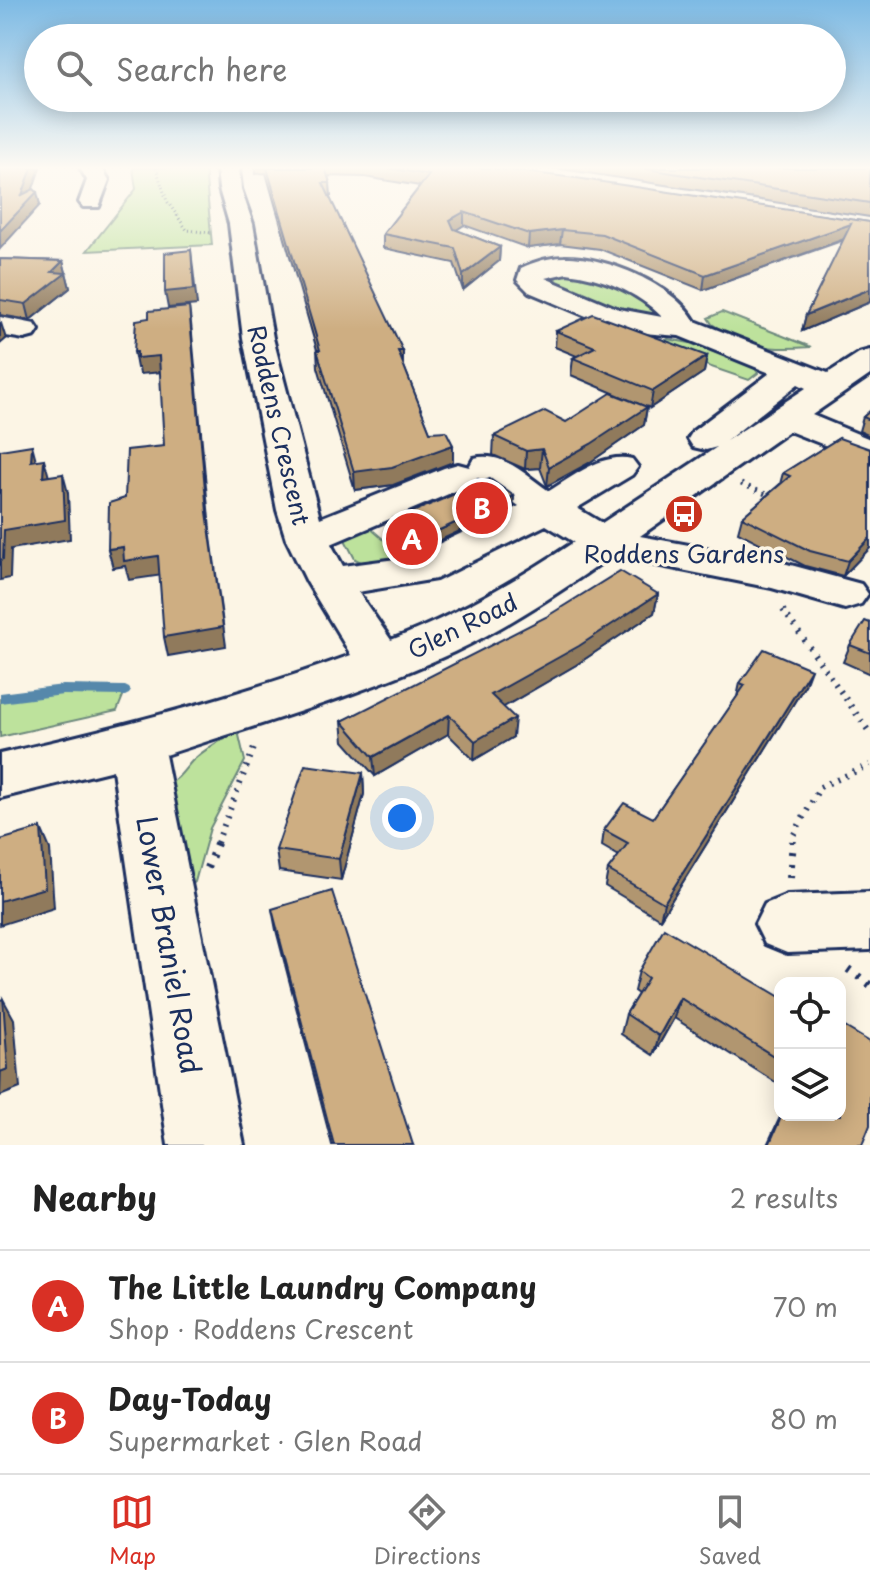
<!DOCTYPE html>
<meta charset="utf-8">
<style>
:root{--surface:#fff;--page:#f6f6f6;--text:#222;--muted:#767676;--line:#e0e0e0;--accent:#d93025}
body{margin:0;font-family:"Playpen Sans",sans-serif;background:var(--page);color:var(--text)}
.controls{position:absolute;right:24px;bottom:24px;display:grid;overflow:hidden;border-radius:16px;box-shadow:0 4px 20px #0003}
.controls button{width:72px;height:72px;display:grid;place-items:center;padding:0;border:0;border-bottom:2px solid var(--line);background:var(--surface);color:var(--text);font:40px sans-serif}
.you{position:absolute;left:402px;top:818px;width:28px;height:28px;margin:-20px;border:6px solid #fff;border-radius:50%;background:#1a73e8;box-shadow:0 0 0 12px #1a73e833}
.badge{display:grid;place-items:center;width:52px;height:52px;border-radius:50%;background:var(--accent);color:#fff;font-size:26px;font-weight:700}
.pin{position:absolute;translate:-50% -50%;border:4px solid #fff;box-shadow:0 2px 8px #0006}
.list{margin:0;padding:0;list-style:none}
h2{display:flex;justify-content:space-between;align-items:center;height:104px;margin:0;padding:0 32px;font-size:34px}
h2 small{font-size:26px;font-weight:400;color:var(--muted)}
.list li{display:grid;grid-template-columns:52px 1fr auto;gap:24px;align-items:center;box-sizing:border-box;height:112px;padding:0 32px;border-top:2px solid var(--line)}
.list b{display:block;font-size:30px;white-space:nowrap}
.list p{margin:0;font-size:26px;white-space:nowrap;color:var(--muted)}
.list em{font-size:26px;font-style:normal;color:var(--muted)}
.icon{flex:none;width:44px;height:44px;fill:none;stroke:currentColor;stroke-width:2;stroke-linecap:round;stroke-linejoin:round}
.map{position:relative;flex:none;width:870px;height:1145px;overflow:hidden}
.search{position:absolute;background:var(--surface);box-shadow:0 4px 20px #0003;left:24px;right:24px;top:24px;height:88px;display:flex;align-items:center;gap:20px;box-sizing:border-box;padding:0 28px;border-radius:44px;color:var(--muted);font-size:30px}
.sheet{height:328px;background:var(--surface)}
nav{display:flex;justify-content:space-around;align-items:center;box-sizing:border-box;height:112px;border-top:2px solid var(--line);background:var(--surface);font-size:22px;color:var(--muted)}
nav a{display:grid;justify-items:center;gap:4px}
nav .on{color:var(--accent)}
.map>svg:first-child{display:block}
.green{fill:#bde29c;stroke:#6c887d;stroke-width:2}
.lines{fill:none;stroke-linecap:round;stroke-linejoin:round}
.stream{fill:#5688ab;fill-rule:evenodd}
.minor-casing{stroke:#1b2f5e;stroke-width:6}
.path-far3{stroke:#1b2f5e;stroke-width:3;stroke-dasharray:1 3;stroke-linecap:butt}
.path-far2{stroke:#1b2f5e;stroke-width:5;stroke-dasharray:2 6;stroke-linecap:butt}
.path-far1{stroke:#1b2f5e;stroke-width:6;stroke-dasharray:2 7;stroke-linecap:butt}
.path{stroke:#1b2f5e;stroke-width:8;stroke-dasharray:3 9;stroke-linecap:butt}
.minor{fill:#fcf5e5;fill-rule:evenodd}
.wall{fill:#b19670;stroke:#1b2f5e;stroke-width:2}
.shaded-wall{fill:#907a5b;stroke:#1b2f5e;stroke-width:2}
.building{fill:#ceae82;stroke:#1b2f5e;stroke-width:2}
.labels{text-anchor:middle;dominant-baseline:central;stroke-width:7;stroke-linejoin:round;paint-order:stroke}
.street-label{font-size:24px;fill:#1b2f5e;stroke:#fcf5e5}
.poi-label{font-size:24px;fill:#1b2f5e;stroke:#fcf5e5}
.near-street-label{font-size:28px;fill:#1b2f5e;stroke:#fcf5e5}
</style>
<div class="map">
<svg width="870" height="1145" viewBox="0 0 870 1145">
<rect width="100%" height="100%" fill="#fcf5e5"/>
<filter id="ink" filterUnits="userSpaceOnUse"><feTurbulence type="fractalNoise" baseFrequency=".0125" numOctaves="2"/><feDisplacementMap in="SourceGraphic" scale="16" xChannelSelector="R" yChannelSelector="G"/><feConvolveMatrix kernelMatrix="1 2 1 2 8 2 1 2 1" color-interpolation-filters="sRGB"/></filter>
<g filter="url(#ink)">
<g class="green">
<path d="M133 168H205L212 245 87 251 136 189Z"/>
<path d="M578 271 647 299 658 313C631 328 577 294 549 282L550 274Z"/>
<path d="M722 312 811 347C771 350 746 349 712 324L708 318Z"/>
<path d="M668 339 690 343 754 367 758 373 749 380 653 347Z"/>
<path d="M369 527 405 558 361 562 355 559 342 534Z"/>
<path d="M55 691H125L117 711 0 737V699Z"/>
<path d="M238 731 245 761 210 828 195 882 187 889 168 784C180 778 183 771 192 761 206 748 222 739 238 731Z"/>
</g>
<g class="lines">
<path class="stream" d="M63 685 125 686 129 688 131 691 129 694 125 696 63 695 0 703V693Z"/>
<g class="minor-casing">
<g id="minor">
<path d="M80 168H102L109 180 99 207H83L79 202 87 180Z"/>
<path d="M217 168H239L241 189 253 224 273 338 320 518 444 468 458 464 469 467 474 458C503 451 526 475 549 491 574 476 603 452 632 459L638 467 632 475 577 508 602 523 717 447 706 450 693 447 688 439 693 431 770 373 679 336 643 333 598 321 529 292 517 280 521 268C534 262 549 257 564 257 605 256 673 284 695 321L828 373 859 353 870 350V375L812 415 870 439V463L789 431 640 536 776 561 861 584 868 594 861 604 845 609 772 588 611 556C562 591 509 626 454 652 362 695 262 723 165 755L244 1145H168L113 770 0 798V754C119 727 236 697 351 655L307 582 286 539 277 510 243 338 229 224 219 189ZM567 273C601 277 638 292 662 317L619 309 545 278ZM798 384 806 388 726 441ZM477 477 519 506 411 557 343 566 331 544 472 484ZM546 525 574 542C517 580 455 616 391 640L358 592 436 579Z"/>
<path d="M0 317 35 324 39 330 35 336 24 339 0 335Z"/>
<path d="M870 892V950L787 953 765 944 755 924 765 904 787 895Z"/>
</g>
</g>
<path class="path-far3" d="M156 168 167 201 187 230 212 233"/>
<path class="path-far2" d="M741 484 773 497"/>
<g class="path-far1">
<path d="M783 610 870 733"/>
<path d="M217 843 256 743"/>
<path d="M793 843V836L820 787 870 765"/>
</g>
<g class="path">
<path d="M207 868 218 841"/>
<path d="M790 878 793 841"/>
<path d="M848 969 870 985"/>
</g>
<use href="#minor" class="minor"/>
</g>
<g class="wall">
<path d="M255 168H490L870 222V302L802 331 806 315 844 240 703 290 600 249 560 244 528 248 464 225 456 230 500 247 499 261 463 290 454 263 383 248V234L420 186 365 177 328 176 330 183 331 196H329L403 364 430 432 453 462 393 485 355 490 318 367 317 350 266 173 255 174Z"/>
<path d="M550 168H870V217L575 171Z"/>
<path d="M0 259 63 261 70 288 30 320 0 315Z"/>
<path d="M556 331 707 356 704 372 650 408 647 407 644 425 589 463 547 486 540 468 525 469 493 455 494 436 646 407 571 375 573 358 577 356 555 347Z"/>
<path d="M870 411V436L859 431 863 417Z"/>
<path d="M839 438 870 548 843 576 805 566 738 532 742 517 780 484 783 473Z"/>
<path d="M514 496 513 506 411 554 387 534V523Z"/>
<path d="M658 594 654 613 576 665 503 707 513 737 474 760 448 734 375 776 344 741 342 721Z"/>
<path d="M870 623V674L843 662 850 645Z"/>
<path d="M740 683 805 685 660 919 605 886 608 870 619 856 602 846 604 830 653 818 737 697Z"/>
<path d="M363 773 364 794 341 880 279 871 276 850Z"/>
<path d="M272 909 413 1145H332L276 930Z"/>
<path d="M639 971 780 997V1085L674 1018 653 1055 621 1034 626 1014 638 994 634 991Z"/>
<path d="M781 1115H840L862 1145H767Z"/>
</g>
<g class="shaded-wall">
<path d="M32 168H40L29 200 37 192 40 205 0 249V231L22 195Z"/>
<path d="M464 212V225L450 234V220Z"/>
<path d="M851 224 847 238 703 290 705 275Z"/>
<path d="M562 230 560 244 528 248 529 234Z"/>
<path d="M500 247 499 261 463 290V275Z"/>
<path d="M191 250 197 305 168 308 165 292Z"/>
<path d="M63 261 70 288 30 320 26 304 52 272Z"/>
<path d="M870 289V302L802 331 806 315Z"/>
<path d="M189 307 191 323 210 530 226 646 168 656 164 637 207 512Z"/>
<path d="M1 323 6 339 0 344V324Z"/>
<path d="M398 351H403V367Z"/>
<path d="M134 352 159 356 162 372 140 374 139 368H137Z"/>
<path d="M707 356 704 372 650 408 653 391Z"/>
<path d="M647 407 644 425 589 463 547 486 549 467Z"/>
<path d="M32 445 37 464 31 461Z"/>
<path d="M453 445V462L393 485 355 490 354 472Z"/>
<path d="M542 449 540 468 525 469 526 451Z"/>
<path d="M44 459 49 477H43Z"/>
<path d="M63 474 68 493 70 539 11 549 10 578 0 580V560L4 530Z"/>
<path d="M514 496 513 506 411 554V543Z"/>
<path d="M870 538V548L843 576 848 561Z"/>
<path d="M123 547 158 556 163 575 129 580 125 566 113 568 108 549Z"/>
<path d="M658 594 654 613 576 665 490 715 491 695Z"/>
<path d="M811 669 805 685 660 919 664 903Z"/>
<path d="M449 715 448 734 375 776 373 757Z"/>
<path d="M515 718 513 737 474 760 475 741Z"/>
<path d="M363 773 364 794 341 880 339 859Z"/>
<path d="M41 828 50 849 54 908 0 925V901Z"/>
<path d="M680 998 674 1018 653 1055 659 1036Z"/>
<path d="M3 999 14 1019 20 1088 0 1096Z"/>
</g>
<g class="building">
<path d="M0 168H32L22 195 34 189 37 192 0 231Z"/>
<path d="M267 168H325L330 183H323L403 351H398L430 432 446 431 453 445 392 467 354 472 317 350H320Z"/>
<path d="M387 168H490L576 178 870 222V289L806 315 851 224 705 275 602 234 562 230 529 234 464 212 450 220 454 229 500 247 463 275 455 248 383 234 429 175Z"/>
<path d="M640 168H870V203Z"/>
<path d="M191 250 194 289 165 292V253Z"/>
<path d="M0 259 63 261 52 272 66 273 26 304 0 300Z"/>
<path d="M189 307 207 512 223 627 164 637 158 556 124 561 123 547 108 549 109 503 125 498 127 450 164 446 159 356 137 358V352H134L136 320 149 318V311Z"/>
<path d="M593 314 707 356 653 391 573 358 595 347 556 331Z"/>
<path d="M611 393 647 407 591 444 549 467 542 449 526 451 494 436 545 411 566 422Z"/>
<path d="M870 411V420L863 417Z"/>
<path d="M839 438 870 449V538L848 561 810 551 742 517 790 476 783 473Z"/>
<path d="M32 445 31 461 44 459 43 477 63 474 65 520 4 530 3 559 0 560V450Z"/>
<path d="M490 479 514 496 411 543 387 523Z"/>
<path d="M620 571 658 594 579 646 491 695 515 718 475 741 449 715 373 757 342 721 546 617Z"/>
<path d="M865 621 870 623V653L850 645Z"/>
<path d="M764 649 811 669 664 903 608 870 628 843 604 830 624 803 653 818 745 685 740 683Z"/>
<path d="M305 765 363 773 339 859 276 850Z"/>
<path d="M41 828 45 888 0 901V840Z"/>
<path d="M332 891 413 1145H334L272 909Z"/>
<path d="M664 928 780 997V1060L680 998 659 1036 626 1014 648 978 639 971Z"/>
<path d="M3 999 8 1069 0 1072V1000Z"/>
<path d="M840 1024 870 1042V1125L862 1145H769L782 1115H840Z"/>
</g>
</g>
<linearGradient id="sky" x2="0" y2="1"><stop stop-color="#7dbae4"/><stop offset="0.51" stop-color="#fefaf3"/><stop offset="1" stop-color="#fefaf3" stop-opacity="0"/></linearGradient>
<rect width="870" height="329" fill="url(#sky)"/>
<defs>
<g id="bus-disc" transform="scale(2)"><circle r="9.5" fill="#c8321e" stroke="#fcf5e5"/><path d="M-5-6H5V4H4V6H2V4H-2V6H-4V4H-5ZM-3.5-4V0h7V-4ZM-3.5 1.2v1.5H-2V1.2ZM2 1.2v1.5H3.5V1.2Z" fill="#fff"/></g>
</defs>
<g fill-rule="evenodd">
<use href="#bus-disc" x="684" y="514"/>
</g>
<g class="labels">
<g class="street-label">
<text transform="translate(280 425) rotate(77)">Roddens Crescent</text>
<text transform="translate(462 625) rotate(-26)">Glen Road</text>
</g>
<g class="poi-label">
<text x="684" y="553">Roddens Gardens</text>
</g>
<g class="near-street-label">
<text transform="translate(170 945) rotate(80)">Lower Braniel Road</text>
</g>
</g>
</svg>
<div class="controls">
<button><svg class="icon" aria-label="locate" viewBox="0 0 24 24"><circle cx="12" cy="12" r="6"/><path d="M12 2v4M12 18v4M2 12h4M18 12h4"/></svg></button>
<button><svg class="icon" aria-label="layers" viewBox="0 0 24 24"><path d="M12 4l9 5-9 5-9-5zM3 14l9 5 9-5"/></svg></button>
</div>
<div class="you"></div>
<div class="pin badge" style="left:412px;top:539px">A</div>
<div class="pin badge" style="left:482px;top:508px">B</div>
<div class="search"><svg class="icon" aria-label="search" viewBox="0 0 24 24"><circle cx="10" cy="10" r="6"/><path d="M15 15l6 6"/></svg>Search here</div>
</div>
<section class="sheet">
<h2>Nearby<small>2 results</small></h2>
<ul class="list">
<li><span class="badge">A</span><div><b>The Little Laundry Company</b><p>Shop · Roddens Crescent</p></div><em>70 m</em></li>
<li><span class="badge">B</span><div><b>Day-Today</b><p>Supermarket · Glen Road</p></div><em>80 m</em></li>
</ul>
</section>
<nav>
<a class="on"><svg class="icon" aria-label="map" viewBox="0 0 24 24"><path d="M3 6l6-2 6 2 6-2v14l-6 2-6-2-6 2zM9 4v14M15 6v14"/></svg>Map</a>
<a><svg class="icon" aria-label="directions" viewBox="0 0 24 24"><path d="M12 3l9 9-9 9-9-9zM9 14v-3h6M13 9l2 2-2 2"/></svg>Directions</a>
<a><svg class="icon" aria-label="saved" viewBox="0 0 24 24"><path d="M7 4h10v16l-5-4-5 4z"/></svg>Saved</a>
</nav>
